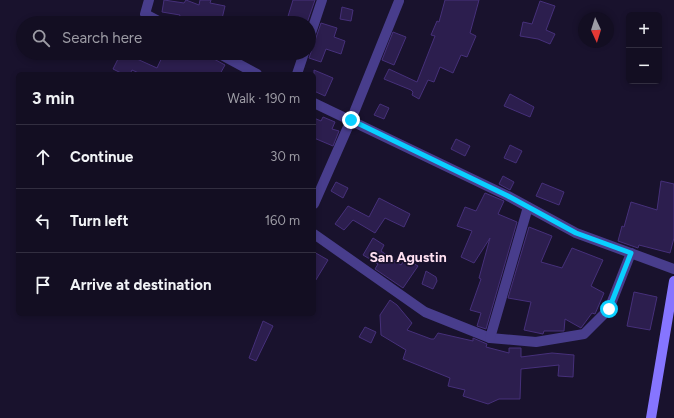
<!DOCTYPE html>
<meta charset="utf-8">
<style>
:root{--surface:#130e22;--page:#201c2f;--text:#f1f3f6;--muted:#9d9ca5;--line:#322e40}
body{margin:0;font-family:Figtree,sans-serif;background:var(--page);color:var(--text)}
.controls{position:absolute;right:12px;top:12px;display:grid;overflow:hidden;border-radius:6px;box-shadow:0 2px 6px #0003}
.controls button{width:36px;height:36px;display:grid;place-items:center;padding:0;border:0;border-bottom:1px solid var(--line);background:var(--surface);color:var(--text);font:20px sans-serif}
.compass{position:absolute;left:578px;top:12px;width:36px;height:36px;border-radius:50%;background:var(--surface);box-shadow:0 2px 6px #0003;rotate:176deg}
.stop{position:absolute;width:12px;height:12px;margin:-9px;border:3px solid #0acfff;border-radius:50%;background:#fff}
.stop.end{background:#0acfff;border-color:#fff;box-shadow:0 1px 4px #0008}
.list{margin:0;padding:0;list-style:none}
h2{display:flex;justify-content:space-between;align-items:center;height:52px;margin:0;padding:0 16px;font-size:17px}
h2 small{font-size:13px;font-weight:400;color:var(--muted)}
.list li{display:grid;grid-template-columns:26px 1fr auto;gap:12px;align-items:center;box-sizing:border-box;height:64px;padding:0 16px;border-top:1px solid var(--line)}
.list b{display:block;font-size:15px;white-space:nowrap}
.list em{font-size:13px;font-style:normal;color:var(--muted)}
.icon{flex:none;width:22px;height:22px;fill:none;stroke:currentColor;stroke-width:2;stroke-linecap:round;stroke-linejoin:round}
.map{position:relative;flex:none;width:674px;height:418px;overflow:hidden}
.search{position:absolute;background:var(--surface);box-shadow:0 2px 6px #0003;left:16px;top:16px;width:300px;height:44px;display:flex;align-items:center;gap:10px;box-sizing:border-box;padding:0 14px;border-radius:22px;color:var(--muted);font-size:15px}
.panel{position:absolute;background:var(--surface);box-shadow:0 2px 6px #0003;left:16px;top:72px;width:300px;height:244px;border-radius:6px}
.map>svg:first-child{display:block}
.building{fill:#2c1e4e;stroke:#46307a}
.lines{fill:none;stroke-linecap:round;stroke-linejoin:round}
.street{stroke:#483d8c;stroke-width:10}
.secondary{stroke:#8675ff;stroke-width:10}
.route{stroke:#0acfff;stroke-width:5}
.labels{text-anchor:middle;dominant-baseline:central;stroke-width:3.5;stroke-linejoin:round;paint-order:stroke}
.quarter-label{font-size:14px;font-weight:bold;fill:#ffe0f1;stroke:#19122d}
</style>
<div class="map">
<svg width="674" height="418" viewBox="0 0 674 418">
<rect width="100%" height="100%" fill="#19122d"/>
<g class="building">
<path d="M164 0 184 3 186 0 199 5 200 0H211L210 3 225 6 221 23H177L180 15 162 12Z"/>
<path d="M293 0H315L307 23H286Z"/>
<path d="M445 0H479L470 33 476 36 467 57 461 55 453 73 440 67 434 82 428 80 419 99 412 95 413 92 411 90 384 79 389 69 417 82 435 36 431 35 437 21 439 22Z"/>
<path d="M540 1 555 6 546 30 555 34 550 44 538 39 520 36 523 22 532 24Z"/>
<path d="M342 7 353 10 351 21 340 19Z"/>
<path d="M321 23 337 28 334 37 345 41 341 54 326 49 321 62 309 58Z"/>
<path d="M393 32 406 37 394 65 382 60Z"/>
<path d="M121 53H132L138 56 137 59 157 68 164 53H203L225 65 220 74H141L132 70 130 74H123L113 69Z"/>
<path d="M314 70 333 78 325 96 314 91Z"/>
<path d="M510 94 534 107 530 117 504 106Z"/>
<path d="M380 104 389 108 384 119 374 115Z"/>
<path d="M323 117 335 122 332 129 339 131 333 146 314 138V118L321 121Z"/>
<path d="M456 139 470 146 465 156 451 149Z"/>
<path d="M510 145 522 151 516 163 504 158Z"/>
<path d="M503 176 514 182 510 190 499 184Z"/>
<path d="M661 181 674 184V238L670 253 639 245 638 248 618 241 622 226 624 227 631 202 657 210Z"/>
<path d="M336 182 348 188 343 198 331 191Z"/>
<path d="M542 183 564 192 559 205 536 196Z"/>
<path d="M485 193 504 201 498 214 517 222 486 329 477 326 481 313 470 310 481 279 479 278 490 238 474 263 461 257 472 231 457 226 465 207 476 211Z"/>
<path d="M379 198 410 214 404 227 385 218 375 233 353 220 344 230 335 224 348 206 369 217Z"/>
<path d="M529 227 552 236 541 262 562 268 572 248 603 260 591 286 604 293 595 314 592 313 581 328 565 319 564 331H544L543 334 524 330 531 302 508 298Z"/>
<path d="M373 238 384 245 381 251 401 265 405 259 418 266 403 288 375 269 378 264 363 255Z"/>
<path d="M314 252 328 260 314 283Z"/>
<path d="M426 271 436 277 437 281 433 289 422 284Z"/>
<path d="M634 292 657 297 650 330 627 326Z"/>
<path d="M390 300 397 305 412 323 407 330 431 339H434L438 333 473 341V338L487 344 486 347 509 353V348H521V357L552 353 574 355 573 377 558 376 559 365 521 369 520 399H499L488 404 463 396 465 390 448 386 450 378 403 359 406 350 381 335 380 315Z"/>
<path d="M263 321 273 326 256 361 249 358Z"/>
<path d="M365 327 376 332 371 343 359 337Z"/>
</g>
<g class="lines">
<g class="street">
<path d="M149 0 145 14 162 23"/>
<path d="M309 39 322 0"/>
<path d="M218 53 257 74"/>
<path d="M297 74 304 53"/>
<path d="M314 103 508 196 576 233 674 269"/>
<path d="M314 204 351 120 399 1"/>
<path d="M314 234 425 312 490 338 536 342 584 334 609 309 631 253"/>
<path d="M490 338 528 207"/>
</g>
<path class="secondary" d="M651 418 674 281"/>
</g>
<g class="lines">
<path class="route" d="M351 120 508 196 576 233 631 253 609 309"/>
</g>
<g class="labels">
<g class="quarter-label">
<text x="408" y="257">San Agustin</text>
</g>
</g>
</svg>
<div class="controls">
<button>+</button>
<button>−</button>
</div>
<svg class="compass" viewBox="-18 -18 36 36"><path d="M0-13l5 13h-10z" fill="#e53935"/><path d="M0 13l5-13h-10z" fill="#9d9ca5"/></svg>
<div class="stop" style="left:609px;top:309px"></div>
<div class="stop end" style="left:351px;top:120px"></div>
<div class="search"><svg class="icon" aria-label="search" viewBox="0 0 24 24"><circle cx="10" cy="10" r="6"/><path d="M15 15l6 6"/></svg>Search here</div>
<section class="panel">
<h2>3 min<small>Walk · 190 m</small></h2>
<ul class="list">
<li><svg class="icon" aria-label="ahead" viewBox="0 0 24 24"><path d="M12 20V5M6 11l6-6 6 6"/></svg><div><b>Continue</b></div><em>30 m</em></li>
<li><svg class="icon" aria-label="left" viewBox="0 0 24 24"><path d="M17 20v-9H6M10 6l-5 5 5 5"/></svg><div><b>Turn left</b></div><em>160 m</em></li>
<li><svg class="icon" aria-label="arrive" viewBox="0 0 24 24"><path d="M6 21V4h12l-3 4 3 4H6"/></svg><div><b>Arrive at destination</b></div></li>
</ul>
</section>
</div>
